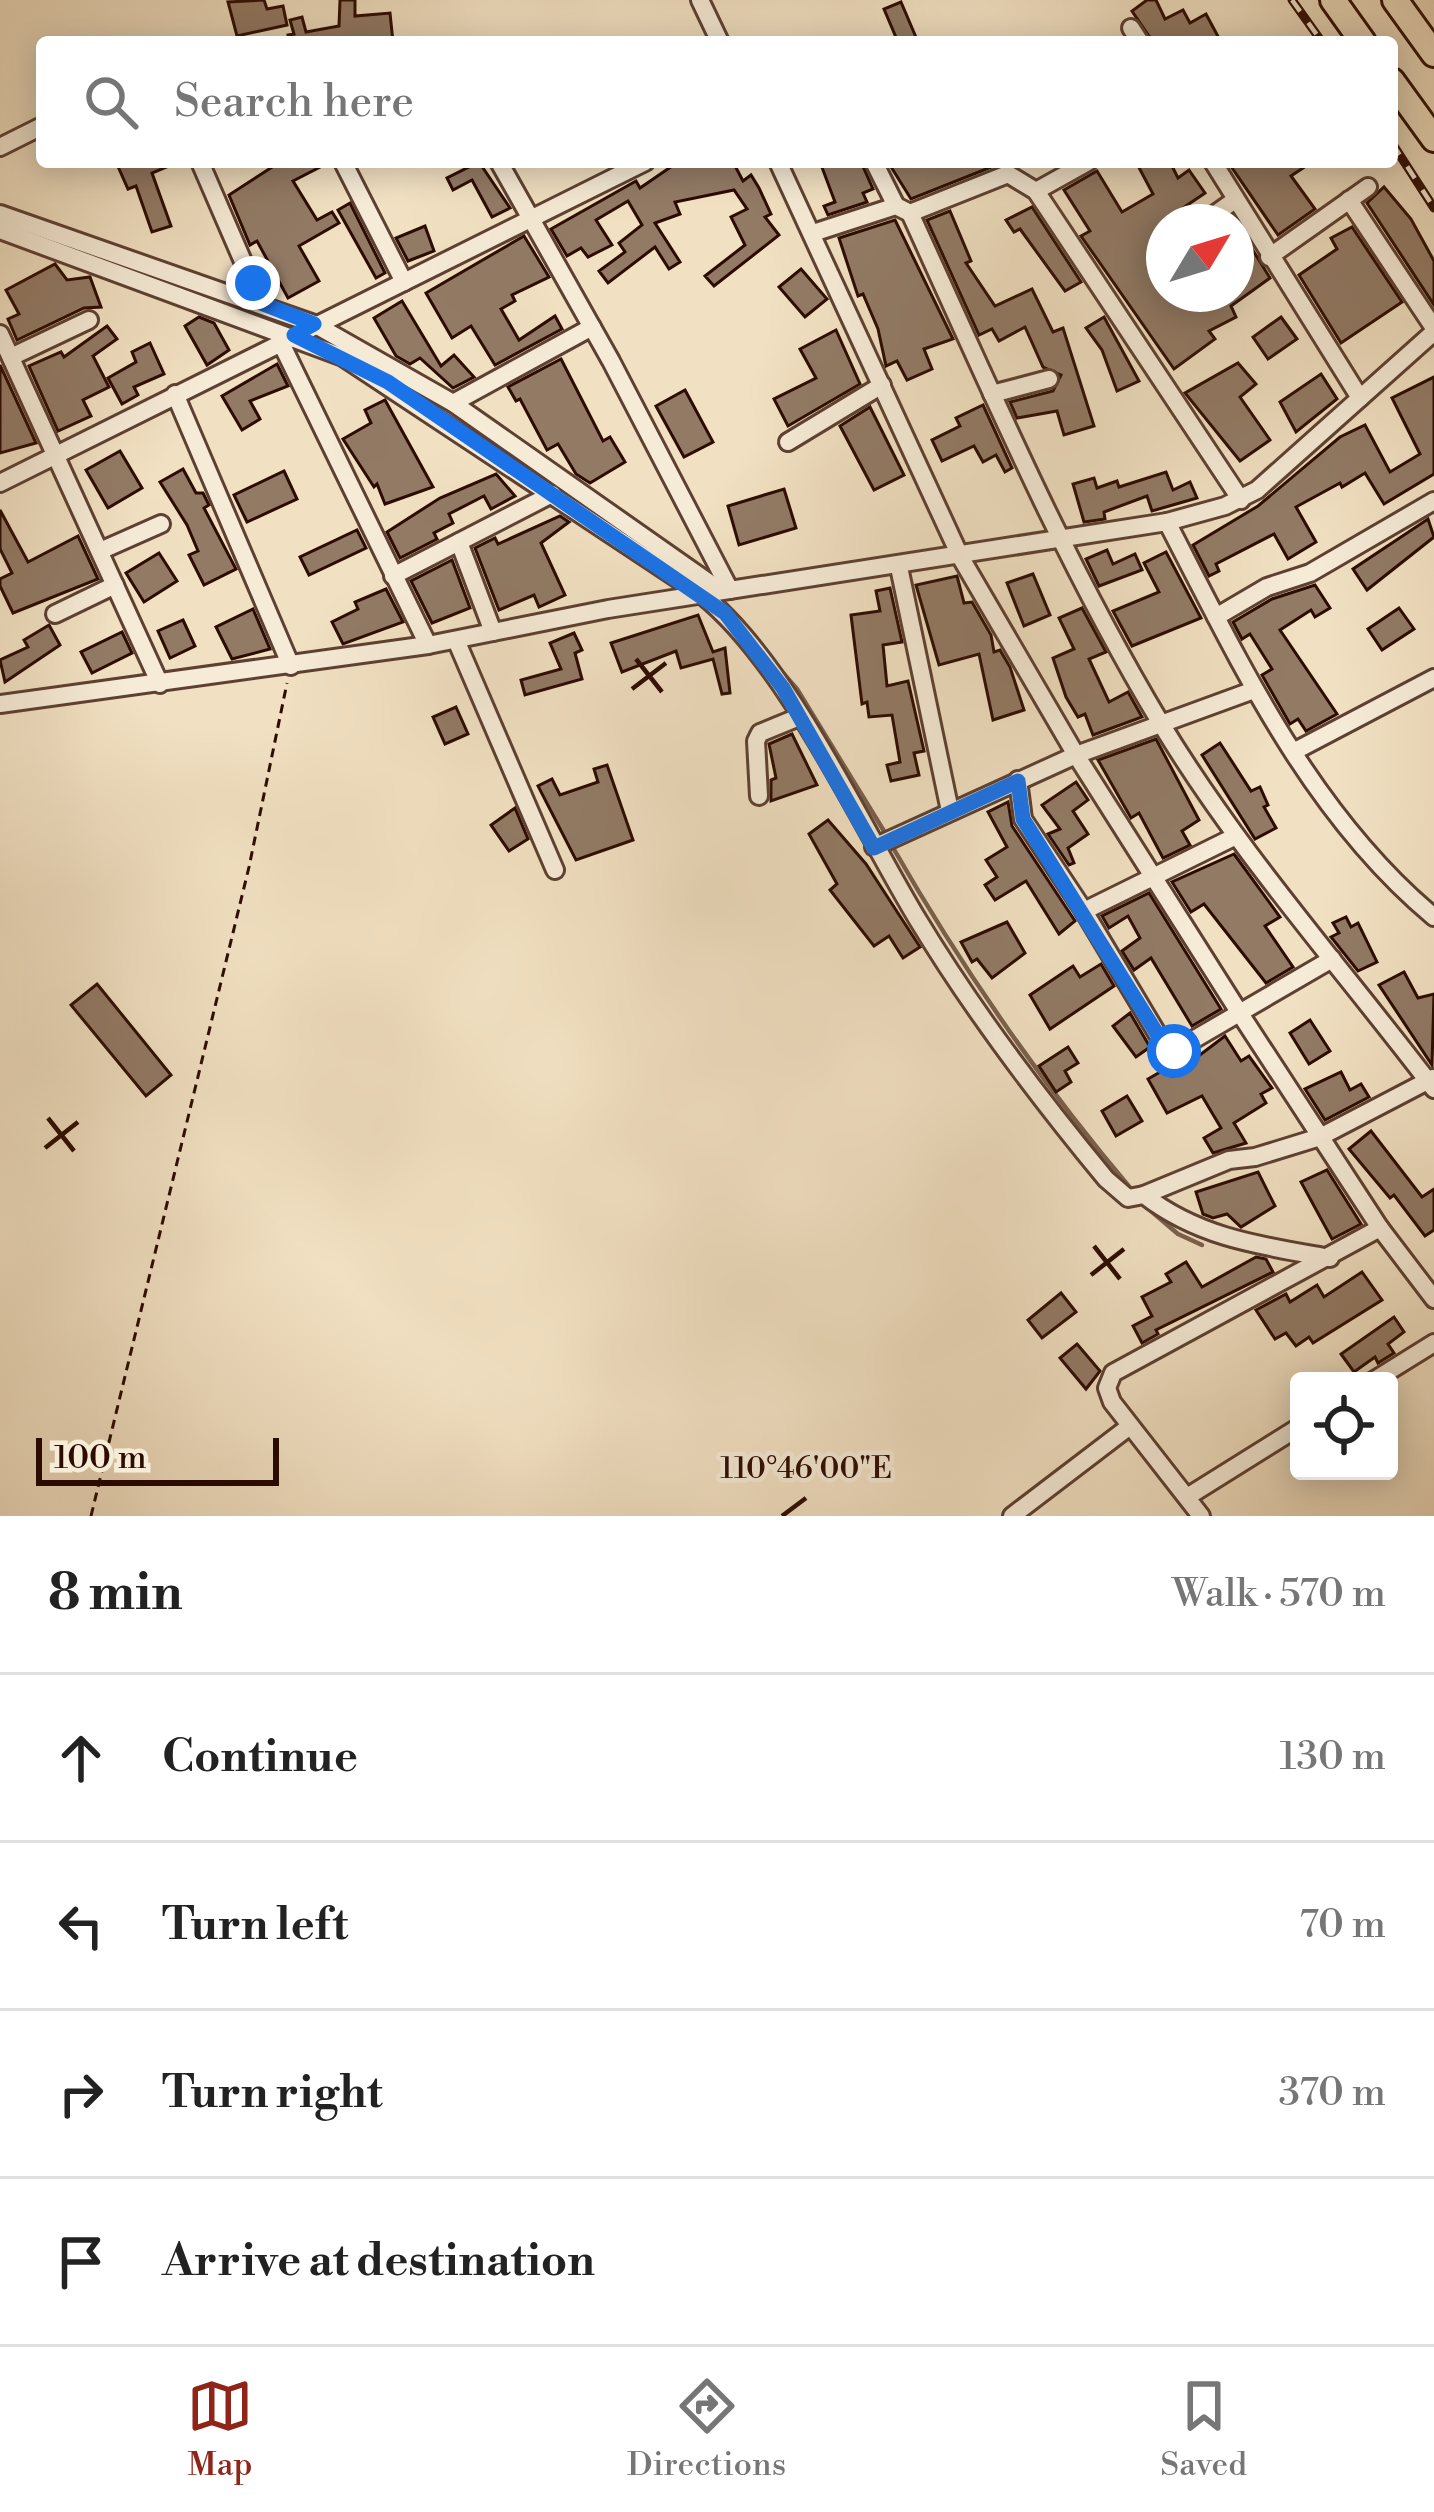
<!DOCTYPE html>
<meta charset="utf-8">
<style>
:root{--surface:#fff;--page:#f6f6f6;--text:#222;--muted:#767676;--line:#e0e0e0;--accent:#8f2418}
body{margin:0;font-family:"Libre Bodoni",serif;background:var(--page);color:var(--text)}
.controls{position:absolute;right:36px;bottom:36px;display:grid;overflow:hidden;border-radius:12px;box-shadow:0 6px 30px #0003}
.controls button{width:108px;height:108px;display:grid;place-items:center;padding:0;border:0;border-bottom:3px solid var(--line);background:var(--surface);color:var(--text);font:60px sans-serif}
.compass{position:absolute;left:1146px;top:204px;width:108px;height:108px;border-radius:50%;background:var(--surface);box-shadow:0 6px 30px #0003;rotate:52deg}
.scale{position:absolute;left:36px;bottom:30px;width:243px;box-sizing:border-box;padding-left:12px;border:6px solid #2c0b01;border-top:0;font-size:33px;line-height:42px;white-space:nowrap;color:#2c0b01;-webkit-text-stroke:9px #f6ebd7;paint-order:stroke}
.stop{position:absolute;width:36px;height:36px;margin:-27px;border:9px solid #1a73e8;border-radius:50%;background:#fff}
.stop.end{background:#1a73e8;border-color:#fff;box-shadow:0 3px 12px #0008}
.list{margin:0;padding:0;list-style:none}
h2{display:flex;justify-content:space-between;align-items:center;height:156px;margin:0;padding:0 48px;font-size:51px}
h2 small{font-size:39px;font-weight:400;color:var(--muted)}
.list li{display:grid;grid-template-columns:78px 1fr auto;gap:36px;align-items:center;box-sizing:border-box;height:168px;padding:0 48px;border-top:3px solid var(--line)}
.list b{display:block;font-size:45px;white-space:nowrap}
.list em{font-size:39px;font-style:normal;color:var(--muted)}
.icon{flex:none;width:66px;height:66px;fill:none;stroke:currentColor;stroke-width:2;stroke-linecap:round;stroke-linejoin:round}
.map{position:relative;flex:none;width:1434px;height:1516px;overflow:hidden}
.search{position:absolute;background:var(--surface);box-shadow:0 6px 30px #0003;left:36px;right:36px;top:36px;height:132px;display:flex;align-items:center;gap:30px;box-sizing:border-box;padding:0 42px;border-radius:12px;color:var(--muted);font-size:45px}
.sheet{height:828px;background:var(--surface)}
nav{display:flex;justify-content:space-around;align-items:center;box-sizing:border-box;height:168px;border-top:3px solid var(--line);background:var(--surface);font-size:33px;color:var(--muted)}
nav a{display:grid;justify-items:center;gap:6px}
nav .on{color:var(--accent)}
.map>svg:first-child{display:block}
.lines{fill:none;stroke-linecap:round;stroke-linejoin:round}
.stream{stroke:#7a604d;stroke-width:4.5}
.building{fill:#927a65;stroke:#2c0b01;stroke-width:3}
.minor-casing{stroke:#5d4031;stroke-width:22}
.highway-casing{stroke:#2c0b01;stroke-width:30}
.path{stroke:#2c0b01;stroke-width:3;stroke-dasharray:9 6;stroke-linecap:butt}
.minor{stroke:#f6ebd7;stroke-width:16}
.highway{stroke:#f1e0c2;stroke-width:24}
.rail-casing{stroke:#2c0b01;stroke-width:9}
.rail{stroke:#f6ebd7;stroke-width:4.5;stroke-dasharray:14;stroke-linecap:butt}
.route{stroke:#1a73e8;stroke-width:15}
.ticks{fill:none;stroke:#2c0b01;stroke-width:4.5}
.ticks-label{font-size:30px;text-anchor:middle;fill:#2c0b01;stroke:#f6ebd7;stroke-width:9;stroke-linejoin:round;paint-order:stroke}
</style>
<div class="map">
<svg width="1434" height="1516" viewBox="0 0 1434 1516">
<rect width="100%" height="100%" fill="#f1e0c2"/>
<filter id="stains"><feTurbulence type="fractalNoise" baseFrequency=".00167" numOctaves="4"/><feColorMatrix values="0 0 0 0 .2 0 0 0 0 .09 0 0 0 0 .02 0 0 0 .5 -.17"/></filter>
<radialGradient id="worn" r=".72"><stop offset=".6" stop-color="#630" stop-opacity="0"/><stop offset="1" stop-color="#630" stop-opacity=".3"/></radialGradient>
<g class="lines">
<g class="stream">
<path d="M243 308 300 328"/>
<path d="M394 378 458 424"/>
<path d="M717 597 797 689 887 836"/>
<path d="M892 846C962 968 1041 1083 1132 1190"/>
<path d="M1138 1200 1178 1234 1202 1245"/>
</g>
</g>
<g class="building">
<path d="M264 0 267 9 283 6 287 25 237 36 228 2Z"/>
<path d="M340 0H355V16L390 13 393 42H289L288 35 294 34 290 20 302 17 306 32 339 26Z"/>
<path d="M1147 0H1156L1165 19 1183 10 1190 23 1206 14 1221 42H1153L1132 11Z"/>
<path d="M901 2 918 42H898L884 9Z"/>
<path d="M116 162H178L152 173 171 226 152 232 136 186 128 189Z"/>
<path d="M280 162H330L293 181 317 220 332 212 339 223 299 246 319 281 288 298 257 241 250 245 229 195Z"/>
<path d="M479 162 510 208 492 217 472 180 453 190 447 178Z"/>
<path d="M678 162H733L743 181 751 175 759 188 771 214 765 217 779 235 714 286 705 276 745 245 731 217 747 209 734 190 675 202 680 214 655 223 680 262 669 269 655 247 608 283 599 271 625 252 619 243 642 225 628 201 596 220 612 245 588 257 581 248 567 256 551 229 636 181 640 188Z"/>
<path d="M820 162H861L873 189 863 193 867 202 828 215 824 206 835 202Z"/>
<path d="M888 162H1004L911 199Z"/>
<path d="M1136 162H1170L1178 178 1189 170 1205 193 1177 212 1182 222H1164V294H1193L1198 302 1215 294H1236V223L1270 278 1231 306 1236 317 1209 331 1215 339 1174 369 1081 236 1090 231 1064 190 1097 171 1122 212 1153 194Z"/>
<path d="M1228 162H1312L1291 176 1315 209 1278 235Z"/>
<path d="M1384 187 1411 219 1434 261V305L1367 203Z"/>
<path d="M350 203 385 273 376 278 338 210Z"/>
<path d="M1032 207 1081 282 1065 291 1020 229 1014 232 1006 220Z"/>
<path d="M950 211 971 261 966 263 995 306 1032 289 1053 332 1063 328 1094 426 1064 435 1057 411 1017 418 1010 402 1053 391 1061 375 1043 367 1025 327 999 341 992 329 979 335 927 220Z"/>
<path d="M895 220 953 339 924 349 932 369 907 380 897 361 886 366 878 329 863 294 858 296 839 238Z"/>
<path d="M425 226 434 251 408 261 396 238Z"/>
<path d="M1352 227 1402 302 1341 343 1299 275 1337 249 1331 238Z"/>
<path d="M524 236 549 277 512 295 515 301 501 309 519 340 555 316 562 329 495 365 471 326 452 338 426 293Z"/>
<path d="M55 264 67 280 90 277 101 307 84 308 17 340 8 319 19 314 6 290Z"/>
<path d="M801 269 827 299 805 317 779 287Z"/>
<path d="M402 301 441 366 454 355 474 377 453 388 420 358 410 364 396 356 374 318Z"/>
<path d="M199 317 214 323 229 350 207 365 185 326Z"/>
<path d="M1104 317 1139 381 1117 391 1102 350 1086 328Z"/>
<path d="M1281 317 1297 339 1268 359 1253 337Z"/>
<path d="M107 326 117 339 93 356 109 387 83 400 91 416 58 431 29 366 61 352 64 357Z"/>
<path d="M836 330 860 384 788 426 774 399 816 378 800 349Z"/>
<path d="M150 343 164 374 134 387 138 395 122 404 108 378 136 362 132 352Z"/>
<path d="M561 359 603 441 610 437 625 462 590 483 576 474 558 444 547 450 520 399 516 401 508 387Z"/>
<path d="M1238 363 1256 384 1240 397 1270 440 1240 461 1185 393Z"/>
<path d="M277 364 288 386 250 401 260 419 242 430 222 396Z"/>
<path d="M0 365 36 443 0 453Z"/>
<path d="M1321 374 1337 399 1296 432 1280 402Z"/>
<path d="M1434 377V474L1384 504 1365 473 1342 487 1340 483 1296 507 1316 542 1288 559 1274 534 1216 564 1219 571 1209 576 1193 545 1258 506 1340 437 1365 425 1390 472 1420 454 1392 398Z"/>
<path d="M685 390 713 442 684 457 656 406Z"/>
<path d="M385 400 433 487 385 504 377 484 374 487 343 439 371 423 365 410Z"/>
<path d="M983 405 1012 468 1005 472 996 455 983 462 974 446 942 461 932 440 960 426 956 418Z"/>
<path d="M870 407 904 475 874 490 840 426Z"/>
<path d="M120 451 142 488 108 508 86 470Z"/>
<path d="M183 469 196 493H203L209 505 204 508 236 569 204 585 189 555 198 551 187 525 160 482Z"/>
<path d="M284 471 297 499 247 522 234 495Z"/>
<path d="M1166 472 1173 490 1190 482 1197 498 1152 511 1147 496 1104 512 1105 519 1084 522 1073 484 1094 478 1097 488 1117 481 1119 487Z"/>
<path d="M496 474 515 496 491 509 484 496 449 514 453 523 434 533 437 539 400 558 387 532 440 498Z"/>
<path d="M784 489 796 528 739 545 728 506Z"/>
<path d="M0 510 28 562 78 536 98 579 13 613 0 586V579L12 573 0 549Z"/>
<path d="M560 516 569 522 541 543 565 595 539 607 534 595 499 610 475 548 495 538 498 544Z"/>
<path d="M1428 519 1434 537 1367 590 1353 569Z"/>
<path d="M357 530 366 548 309 575 300 557Z"/>
<path d="M1107 550 1113 564 1135 554 1142 570 1099 586 1086 559Z"/>
<path d="M1166 552 1201 618 1132 646 1113 611 1159 592 1144 563Z"/>
<path d="M159 553 177 581 144 602 126 573Z"/>
<path d="M452 560 470 608 432 623 411 581Z"/>
<path d="M1033 574 1050 615 1024 626 1007 583Z"/>
<path d="M957 576 964 603 972 602 991 635 994 652 1000 650 1010 667 1024 710 993 720 979 654 939 665 916 585Z"/>
<path d="M1315 585 1330 608 1315 617 1311 610 1280 630 1337 714 1306 731 1298 719 1290 724 1262 675 1272 669 1250 634 1242 639 1233 622 1272 599Z"/>
<path d="M890 588 902 642 883 645 887 686 908 681 924 751 914 753 919 775 891 781 887 765 900 762 892 715 869 717 867 702 862 704 851 615 880 611 876 591Z"/>
<path d="M386 589 403 622 343 644 332 622 358 609 355 602Z"/>
<path d="M1082 608 1106 652 1089 659 1109 702 1128 692 1142 717 1093 735 1085 714 1078 717 1066 697 1053 658 1074 649 1059 618Z"/>
<path d="M1399 608 1414 629 1382 650 1368 629Z"/>
<path d="M253 609 270 649 232 659 216 627Z"/>
<path d="M698 615 713 652 725 648 730 693 722 694 713 659 681 668 676 651 622 672 611 643Z"/>
<path d="M183 620 195 646 170 658 158 631Z"/>
<path d="M49 625 60 645 5 682 0 660 28 647 24 640Z"/>
<path d="M122 632 132 653 92 673 81 652Z"/>
<path d="M574 633 582 650 575 653 582 679 525 695 521 680 561 669 550 643Z"/>
<path d="M456 707 468 734 445 744 433 717Z"/>
<path d="M792 734 817 785 771 801V780L776 778 769 744Z"/>
<path d="M1156 739 1199 820 1182 831 1190 845 1163 858 1139 813 1131 818 1098 760Z"/>
<path d="M1220 743 1251 791 1260 787 1268 805 1264 807 1276 828 1255 839 1202 755Z"/>
<path d="M607 765 633 840 576 860 538 786 552 779 560 795 598 782 594 769Z"/>
<path d="M1076 782 1088 800 1073 811 1088 834 1068 848 1074 863 1069 865 1048 834 1060 829 1042 805Z"/>
<path d="M1008 802 1012 826 1075 921 1059 934 1026 881 995 900 985 885 997 877 986 860 1007 847 988 812Z"/>
<path d="M515 808 528 839 509 851 491 825Z"/>
<path d="M828 820 866 864 920 947 903 958 889 936 874 946 830 890 837 884 809 834Z"/>
<path d="M1234 854 1280 917 1265 926 1293 967 1266 983 1204 904 1191 912 1172 882Z"/>
<path d="M1149 893 1221 1009 1192 1026 1151 958 1134 970 1122 951 1140 938 1128 916 1109 928 1102 916Z"/>
<path d="M1346 917 1351 927 1358 923 1377 962 1358 971 1331 937 1339 933 1333 923Z"/>
<path d="M1007 922 1025 953 992 978 977 959 972 962 961 942Z"/>
<path d="M1101 964 1114 986 1050 1029 1030 995 1073 966 1080 977Z"/>
<path d="M1404 972 1418 998 1434 994 1432 1065 1379 985Z"/>
<path d="M97 984 171 1075 146 1096 71 1005Z"/>
<path d="M1130 1013 1150 1047 1136 1057 1113 1026Z"/>
<path d="M1310 1020 1330 1051 1309 1064 1290 1033Z"/>
<path d="M1225 1036 1241 1061 1249 1056 1272 1088 1261 1094 1266 1103 1234 1123 1246 1143 1213 1153 1204 1138 1221 1128 1202 1096 1167 1113 1148 1079 1167 1068 1172 1076Z"/>
<path d="M1068 1047 1078 1063 1065 1071 1071 1082 1056 1092 1039 1066Z"/>
<path d="M1341 1072 1350 1090 1361 1084 1369 1097 1325 1120 1305 1089Z"/>
<path d="M1127 1096 1142 1121 1116 1136 1102 1111Z"/>
<path d="M1371 1131 1422 1197 1434 1189V1230L1425 1236 1394 1195 1390 1198 1349 1149Z"/>
<path d="M1327 1170 1361 1224 1332 1239 1301 1182Z"/>
<path d="M1258 1172 1275 1206 1241 1227 1227 1214 1213 1218 1203 1214 1196 1192Z"/>
<path d="M1256 1257 1266 1259 1273 1272 1156 1330 1158 1334 1142 1343 1133 1326 1152 1316 1142 1297 1171 1282 1166 1274 1186 1262 1202 1287Z"/>
<path d="M1362 1272 1382 1300 1313 1343 1309 1337 1296 1346 1286 1333 1275 1339 1256 1310 1286 1294 1290 1302 1317 1285 1324 1297Z"/>
<path d="M1061 1293 1076 1312 1042 1338 1028 1320Z"/>
<path d="M1394 1317 1404 1332 1388 1344 1394 1353 1378 1363 1375 1357 1354 1372 1341 1354Z"/>
<path d="M1077 1344 1100 1371 1086 1389 1060 1358Z"/>
</g>
<g class="lines">
<g class="minor-casing">
<g id="minor">
<path d="M700 0 720 42"/>
<path d="M1131 28 1140 42"/>
<path d="M0 147 42 126"/>
<path d="M200 162 261 303"/>
<path d="M343 162 404 282"/>
<path d="M499 162 611 361 730 590"/>
<path d="M778 162 961 558 1076 755 1239 1012 1380 1228 1434 1299"/>
<path d="M874 162 896 206"/>
<path d="M1213 162 1360 398"/>
<path d="M1036 191 1088 162"/>
<path d="M1349 200 1434 328"/>
<path d="M910 213C989 386 1063 560 1160 722 1239 853 1342 968 1434 1089"/>
<path d="M0 214 314 324 453 403 721 591"/>
<path d="M1204 222 1235 200"/>
<path d="M0 230 343 357 701 594C787 662 860 824 918 920 973 1011 1039 1098 1106 1179L1128 1198 1144 1195C1199 1238 1262 1246 1330 1258"/>
<path d="M813 233 896 206 910 213 1008 174 1036 191 1241 500"/>
<path d="M1269 257 1368 187"/>
<path d="M0 334 160 684"/>
<path d="M280 341 428 645"/>
<path d="M11 357 89 320"/>
<path d="M175 394 291 666"/>
<path d="M992 394 1049 379"/>
<path d="M453 403 592 327"/>
<path d="M788 442 882 385"/>
<path d="M0 483 645 162"/>
<path d="M1167 522C1240 663 1310 814 1434 917"/>
<path d="M459 542 493 632"/>
<path d="M100 551 161 524"/>
<path d="M899 567 950 811"/>
<path d="M393 576 552 494"/>
<path d="M55 614 115 585"/>
<path d="M1216 617 1267 587 1310 573 1434 501"/>
<path d="M456 640 555 870"/>
<path d="M0 704 428 645 608 609 1167 522 1225 506 1257 490 1434 332"/>
<path d="M1295 751 1434 678"/>
<path d="M1018 780 1023 819 1084 911 1236 836"/>
<path d="M759 796 756 741 760 733 799 717"/>
<path d="M874 847 1076 755 1254 690"/>
<path d="M1084 911 1161 1040 1174 1051 1332 959"/>
<path d="M1144 1195 1229 1160 1255 1157 1320 1137 1433 1078"/>
<path d="M1373 1381 1434 1343"/>
<path d="M1187 1497 1299 1427"/>
<path d="M1012 1516 1130 1426"/>
<path d="M1201 1516 1112 1402 1107 1388 1113 1373 1380 1228"/>
</g>
</g>
<g class="highway-casing">
<g id="highway">
<path d="M1333 0 1363 42"/>
<path d="M1395 0 1434 54"/>
<path d="M1392 81 1434 139"/>
</g>
</g>
<path class="path" d="M91 1516 249 867 287 683"/>
<use href="#minor" class="minor"/>
<use href="#highway" class="highway"/>
<g class="rail-casing">
<g id="rail">
<path d="M1292 0 1322 42"/>
<path d="M1392 143 1434 208"/>
</g>
</g>
<use href="#rail" class="rail"/>
</g>
<g class="lines">
<path class="route" d="M253 283 261 303 314 324 294 335 388 382 725 613 783 688 874 848 1018 781 1023 819 1161 1040 1174 1051"/>
</g>
<path class="ticks" d="M636 659 662 692M632 689 666 663M48 1118 74 1151M45 1148 78 1122M1094 1246 1120 1279M1091 1275 1124 1249M782 1516 806 1498"/>
<g class="ticks-label">
<text x="806" y="1478">110°46'00"E</text>
</g>
<rect width="100%" height="100%" filter="url(#stains)"/>
<rect width="100%" height="100%" fill="url(#worn)"/>
</svg>
<div class="controls">
<button><svg class="icon" aria-label="locate" viewBox="0 0 24 24"><circle cx="12" cy="12" r="6"/><path d="M12 2v4M12 18v4M2 12h4M18 12h4"/></svg></button>
</div>
<svg class="compass" viewBox="-18 -18 36 36"><path d="M0-13l5 13h-10z" fill="#e53935"/><path d="M0 13l5-13h-10z" fill="#767676"/></svg>
<div class="scale">100 m</div>
<div class="stop" style="left:1174px;top:1051px"></div>
<div class="stop end" style="left:253px;top:283px"></div>
<div class="search"><svg class="icon" aria-label="search" viewBox="0 0 24 24"><circle cx="10" cy="10" r="6"/><path d="M15 15l6 6"/></svg>Search here</div>
</div>
<section class="sheet">
<h2>8 min<small>Walk · 570 m</small></h2>
<ul class="list">
<li><svg class="icon" aria-label="ahead" viewBox="0 0 24 24"><path d="M12 20V5M6 11l6-6 6 6"/></svg><div><b>Continue</b></div><em>130 m</em></li>
<li><svg class="icon" aria-label="left" viewBox="0 0 24 24"><path d="M17 20v-9H6M10 6l-5 5 5 5"/></svg><div><b>Turn left</b></div><em>70 m</em></li>
<li><svg class="icon" aria-label="right" viewBox="0 0 24 24"><path d="M7 20v-9h11M14 6l5 5-5 5"/></svg><div><b>Turn right</b></div><em>370 m</em></li>
<li><svg class="icon" aria-label="arrive" viewBox="0 0 24 24"><path d="M6 21V4h12l-3 4 3 4H6"/></svg><div><b>Arrive at destination</b></div></li>
</ul>
</section>
<nav>
<a class="on"><svg class="icon" aria-label="map" viewBox="0 0 24 24"><path d="M3 6l6-2 6 2 6-2v14l-6 2-6-2-6 2zM9 4v14M15 6v14"/></svg>Map</a>
<a><svg class="icon" aria-label="directions" viewBox="0 0 24 24"><path d="M12 3l9 9-9 9-9-9zM9 14v-3h6M13 9l2 2-2 2"/></svg>Directions</a>
<a><svg class="icon" aria-label="saved" viewBox="0 0 24 24"><path d="M7 4h10v16l-5-4-5 4z"/></svg>Saved</a>
</nav>
